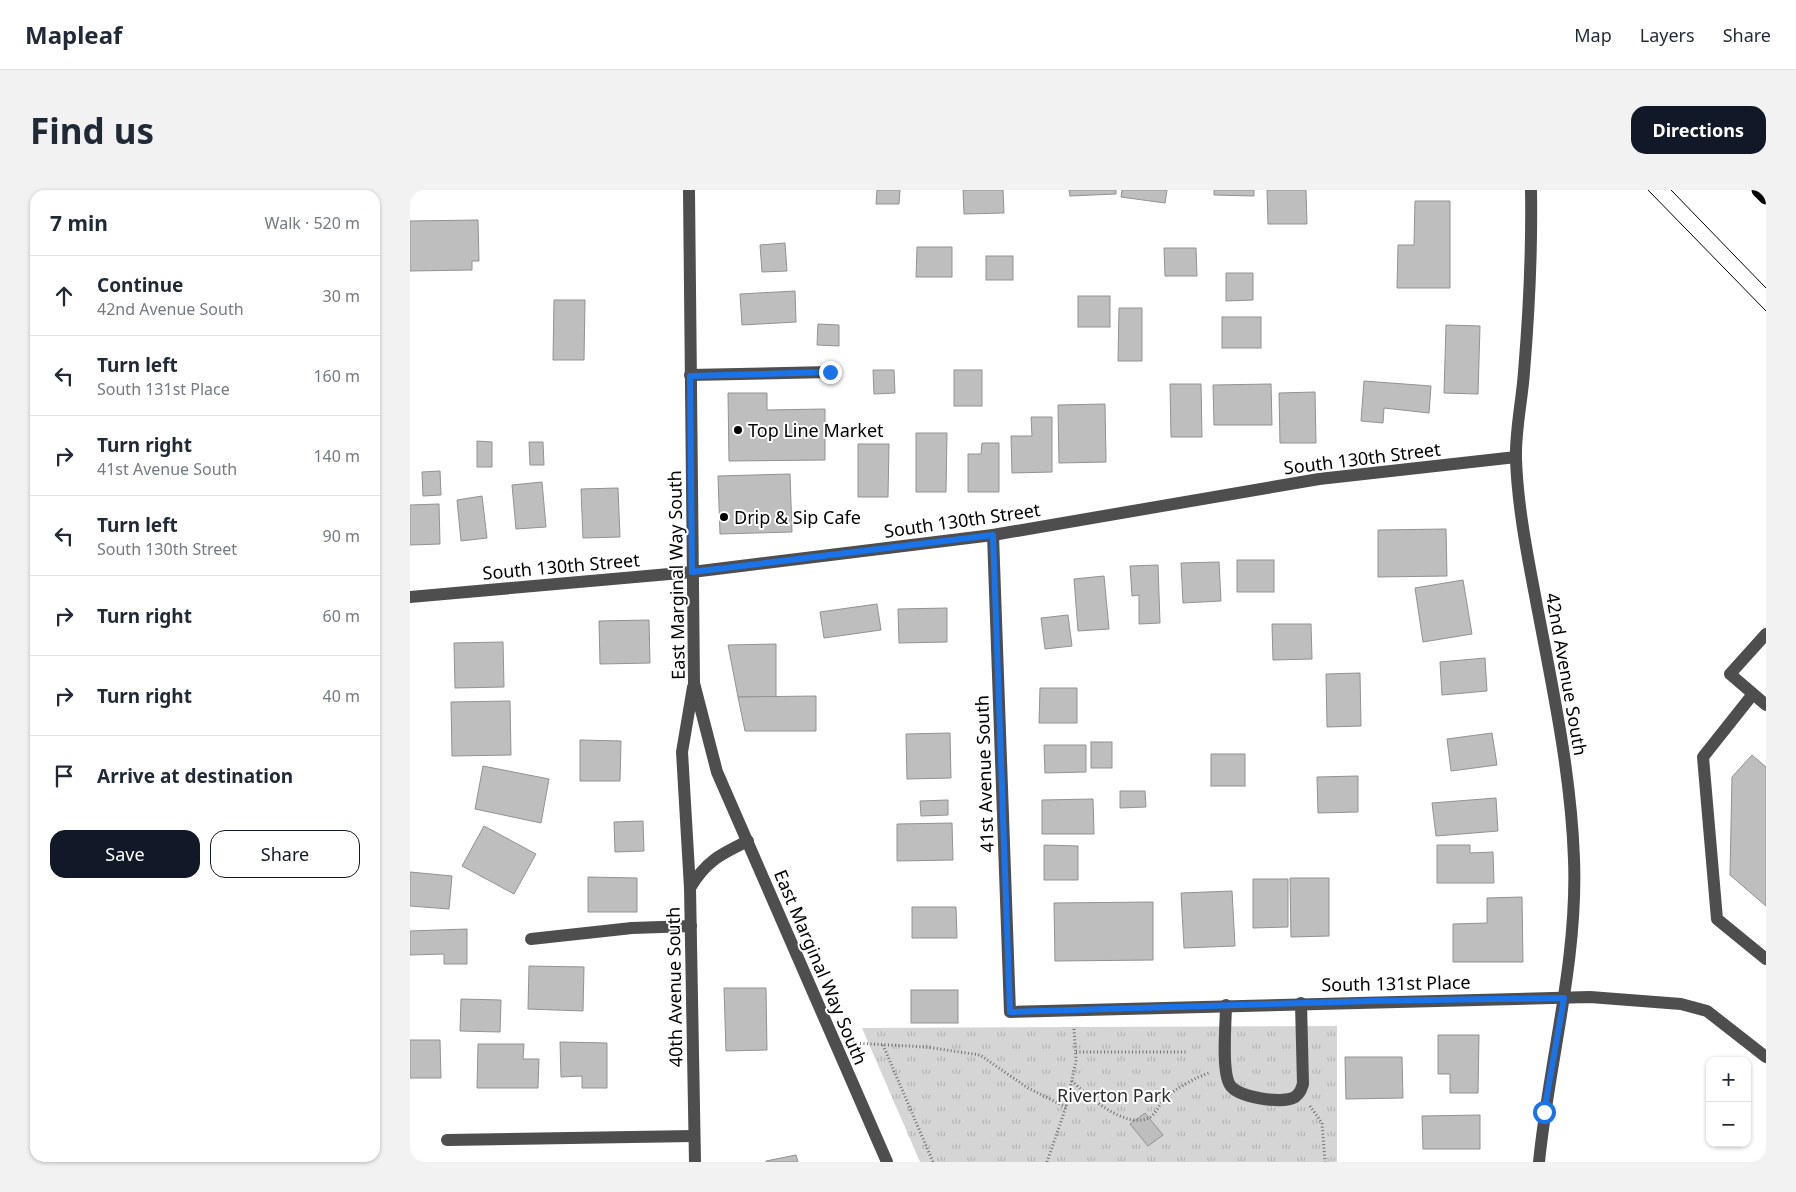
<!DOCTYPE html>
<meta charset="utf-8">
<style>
:root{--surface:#fff;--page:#f2f2f3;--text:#1f2937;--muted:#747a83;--line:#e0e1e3;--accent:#111827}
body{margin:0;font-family:"Noto Sans",sans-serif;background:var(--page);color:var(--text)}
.controls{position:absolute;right:15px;bottom:15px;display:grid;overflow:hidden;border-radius:10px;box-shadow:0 1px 4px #0004}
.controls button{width:45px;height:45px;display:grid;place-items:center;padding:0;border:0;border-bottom:1px solid var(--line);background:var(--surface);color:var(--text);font:25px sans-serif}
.stop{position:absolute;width:15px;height:15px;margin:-11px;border:4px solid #1a73e8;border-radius:50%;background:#fff}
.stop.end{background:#1a73e8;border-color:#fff;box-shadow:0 1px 5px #0008}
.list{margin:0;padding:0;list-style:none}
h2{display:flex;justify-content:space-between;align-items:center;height:65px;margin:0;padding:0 20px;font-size:21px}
h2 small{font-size:16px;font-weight:400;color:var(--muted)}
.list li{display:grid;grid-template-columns:32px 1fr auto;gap:15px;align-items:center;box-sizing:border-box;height:80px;padding:0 20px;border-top:1px solid var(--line)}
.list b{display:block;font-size:19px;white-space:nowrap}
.list p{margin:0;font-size:16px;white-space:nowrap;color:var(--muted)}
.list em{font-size:16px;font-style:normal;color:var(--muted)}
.actions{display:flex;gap:10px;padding:15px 20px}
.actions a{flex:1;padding:11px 0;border:1px solid var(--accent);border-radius:15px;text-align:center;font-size:18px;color:var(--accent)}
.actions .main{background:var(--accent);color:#fff}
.icon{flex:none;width:28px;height:28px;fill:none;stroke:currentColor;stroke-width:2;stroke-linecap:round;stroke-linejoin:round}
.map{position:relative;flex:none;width:1356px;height:972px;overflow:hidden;border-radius:15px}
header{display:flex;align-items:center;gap:30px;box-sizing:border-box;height:70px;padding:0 25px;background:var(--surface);border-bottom:1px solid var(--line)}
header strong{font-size:24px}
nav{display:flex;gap:28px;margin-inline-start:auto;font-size:18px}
.intro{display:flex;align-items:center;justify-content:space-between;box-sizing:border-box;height:120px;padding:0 30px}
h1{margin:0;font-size:35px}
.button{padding:12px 22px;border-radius:15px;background:var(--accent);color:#fff;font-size:18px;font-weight:700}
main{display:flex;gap:30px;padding:0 30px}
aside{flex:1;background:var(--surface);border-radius:15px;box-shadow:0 1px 4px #0004}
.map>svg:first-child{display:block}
.park{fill:url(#park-tufts)}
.building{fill:#bebebe;stroke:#929292}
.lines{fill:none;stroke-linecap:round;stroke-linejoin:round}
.path{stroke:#707070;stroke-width:3;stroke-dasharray:1 2.5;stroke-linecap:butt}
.minor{stroke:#4e4e4e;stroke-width:12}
.highway{stroke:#000;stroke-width:15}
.tram{stroke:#000;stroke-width:1}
.route{stroke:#1a73e8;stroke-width:6}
.poi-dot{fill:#000;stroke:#fff;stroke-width:2}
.labels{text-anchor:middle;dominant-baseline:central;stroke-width:4;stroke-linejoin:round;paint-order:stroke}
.poi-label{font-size:18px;fill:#000;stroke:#fff;text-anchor:start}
.street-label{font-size:18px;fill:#000;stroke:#fff}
.park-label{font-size:18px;fill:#2c2c2c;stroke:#fff}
</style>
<header>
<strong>Mapleaf</strong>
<nav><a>Map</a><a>Layers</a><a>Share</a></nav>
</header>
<div class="intro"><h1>Find us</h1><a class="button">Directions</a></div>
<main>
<aside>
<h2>7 min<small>Walk · 520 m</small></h2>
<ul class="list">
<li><svg class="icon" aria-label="ahead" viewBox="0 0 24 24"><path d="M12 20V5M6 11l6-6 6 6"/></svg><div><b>Continue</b><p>42nd Avenue South</p></div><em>30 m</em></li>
<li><svg class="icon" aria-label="left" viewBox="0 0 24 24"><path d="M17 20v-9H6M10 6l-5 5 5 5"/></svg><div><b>Turn left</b><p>South 131st Place</p></div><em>160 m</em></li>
<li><svg class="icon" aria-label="right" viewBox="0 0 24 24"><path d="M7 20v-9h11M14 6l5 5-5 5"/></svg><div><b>Turn right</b><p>41st Avenue South</p></div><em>140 m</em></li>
<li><svg class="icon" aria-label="left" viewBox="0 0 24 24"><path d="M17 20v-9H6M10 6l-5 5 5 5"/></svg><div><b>Turn left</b><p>South 130th Street</p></div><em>90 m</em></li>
<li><svg class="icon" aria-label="right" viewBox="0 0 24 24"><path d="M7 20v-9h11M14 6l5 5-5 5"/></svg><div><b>Turn right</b></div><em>60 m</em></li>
<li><svg class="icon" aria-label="right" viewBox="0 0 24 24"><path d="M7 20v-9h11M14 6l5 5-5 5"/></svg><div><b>Turn right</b></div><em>40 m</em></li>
<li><svg class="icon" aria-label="arrive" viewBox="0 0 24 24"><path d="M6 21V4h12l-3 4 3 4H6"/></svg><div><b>Arrive at destination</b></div></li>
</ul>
<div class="actions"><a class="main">Save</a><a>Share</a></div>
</aside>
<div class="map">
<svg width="1356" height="972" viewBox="0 0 1356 972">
<defs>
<pattern id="park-tufts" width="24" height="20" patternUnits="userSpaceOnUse" patternTransform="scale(1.25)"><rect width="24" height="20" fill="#d5d5d5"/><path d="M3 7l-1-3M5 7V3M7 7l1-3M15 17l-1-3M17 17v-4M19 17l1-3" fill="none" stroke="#b5b5b5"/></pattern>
</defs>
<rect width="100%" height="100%" fill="#fff"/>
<path class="park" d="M927 836V972H510L452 838Z"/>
<g class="building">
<path d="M467 0H490L489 14H466Z"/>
<path d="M553 0H593L594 23 554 24Z"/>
<path d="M659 0H706V4L660 6Z"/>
<path d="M712 0H757L755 13 711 7Z"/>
<path d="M804 0H844V6L804 5Z"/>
<path d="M857 0H896L897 34H858Z"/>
<path d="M1005 11H1040V98H987L988 55H1004Z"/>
<path d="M68 30 69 71H62V80L0 81V31Z"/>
<path d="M375 53 377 81 352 82 350 55Z"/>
<path d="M507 57H542V87H506Z"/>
<path d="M754 58H786L787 86H755Z"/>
<rect x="576" y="66" width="27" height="24"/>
<path d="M816 83H843V110L816 111Z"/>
<path d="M385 101 386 132 332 135 330 104Z"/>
<rect x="668" y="106" width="32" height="31"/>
<path d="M144 110H175L174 170H143Z"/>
<path d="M709 118H732V171H708Z"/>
<rect x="812" y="127" width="39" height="31"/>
<path d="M408 134 429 135V156L407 155Z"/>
<path d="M1036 135 1070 136 1068 204 1034 203Z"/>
<path d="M463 180H484L485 203 464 204Z"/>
<rect x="544" y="180" width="28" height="36"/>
<path d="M954 191 1021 196 1019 223 974 218 973 233 951 231Z"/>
<path d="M760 194H791L792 247H761Z"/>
<path d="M861 194 862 235H804L803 195Z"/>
<path d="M905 202 906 253H870L869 203Z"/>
<path d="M318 203H357V220L415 219V270L319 271Z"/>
<path d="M695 214 696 272 649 273 648 215Z"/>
<path d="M621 227H642V282L602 283 601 246H622Z"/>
<path d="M506 243H537L536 302H506Z"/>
<path d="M67 251 82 252V277H67Z"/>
<path d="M119 252H133L134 275H120Z"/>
<path d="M572 253H589V302H558V264H571Z"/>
<path d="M448 254H479L478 307H448Z"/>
<path d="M30 281 31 305 13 306 12 282Z"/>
<path d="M380 284 382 342 310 344 308 286Z"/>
<path d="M132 292 136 337 106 339 102 295Z"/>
<path d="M208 298 210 347 173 348 171 299Z"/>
<path d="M72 306 77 348 51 351 47 310Z"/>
<path d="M29 314 30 354 0 355V315Z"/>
<path d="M1036 339 1037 386 968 387V340Z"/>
<rect x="827" y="370" width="37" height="32"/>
<path d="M809 372 811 411 773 413 771 373Z"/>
<path d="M748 375 750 433 729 434V405L722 406 720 376Z"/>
<path d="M694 386 699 439 668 441 664 389Z"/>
<path d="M1053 390 1062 444 1013 452 1005 398Z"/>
<path d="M467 414 471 440 414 448 410 422Z"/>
<path d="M537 418V452L489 453 488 419Z"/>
<path d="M658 425 662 456 635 459 631 428Z"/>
<path d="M239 430 240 473 190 474 189 431Z"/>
<path d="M862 434H901L902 469 863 470Z"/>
<path d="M93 452 94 497 45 498 44 453Z"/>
<path d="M366 454V507H328L318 455Z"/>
<path d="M1075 468 1077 501 1032 505 1030 472Z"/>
<path d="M950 483 951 536 917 537 916 484Z"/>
<path d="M630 498H667V533H629Z"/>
<path d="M406 506V541H335L328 507Z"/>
<path d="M100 511 101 565 42 566 41 512Z"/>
<path d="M540 543 541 588 497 589 496 544Z"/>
<path d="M1082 543 1087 575 1041 581 1037 549Z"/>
<path d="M170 550 211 551 210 591H170Z"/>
<rect x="681" y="552" width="21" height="26"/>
<path d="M634 555H676V582L635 583Z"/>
<rect x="801" y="564" width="34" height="32"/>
<path d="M1342 565 1356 577V716L1320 685 1322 587Z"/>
<path d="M73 576 139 589 131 633 65 619Z"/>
<path d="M948 586V622L908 623 907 587Z"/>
<path d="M710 601H735L736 617 710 618Z"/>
<path d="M1086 608 1088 641 1026 646 1022 613Z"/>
<path d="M683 609 684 644H632V610Z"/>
<path d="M538 610V625L511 626 510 611Z"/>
<path d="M233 631 234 661 205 662 204 632Z"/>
<path d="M542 633 543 670 487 671V634Z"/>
<path d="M74 636 126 664 104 704 52 676Z"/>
<path d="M634 655 668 656V690H634Z"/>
<path d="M1027 655H1060V663L1083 662 1084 693H1027Z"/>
<path d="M0 682 42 686 39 719 0 716Z"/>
<path d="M178 687 227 688V722H178Z"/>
<path d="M880 688H919V746L881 747Z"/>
<path d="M843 689H878V737L843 738Z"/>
<path d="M822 701 825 756 774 758 771 703Z"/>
<path d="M1112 707 1113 772H1043V734L1077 733V708Z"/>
<path d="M743 712V770L645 771 644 713Z"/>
<path d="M502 717H546L547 748H502Z"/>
<path d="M57 739V774H34V764L0 765V741Z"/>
<path d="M119 776 174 777 173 821 118 819Z"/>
<path d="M314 798H356L357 860 316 861Z"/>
<rect x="501" y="800" width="47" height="33"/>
<path d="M51 809 91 810 90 842 50 841Z"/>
<path d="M1028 845H1069L1068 903H1040V884H1028Z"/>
<path d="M0 850H30L31 888H0Z"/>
<path d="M150 852 197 853V898H172V886L151 887Z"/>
<path d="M68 854H114L113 869H129L128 898H67Z"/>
<path d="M935 867H992L993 908 936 909Z"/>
<path d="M735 923 753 945 738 956 720 934Z"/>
<path d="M1070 925V959H1013L1012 926Z"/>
<path d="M386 965 388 972H356V971Z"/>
</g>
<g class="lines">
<g class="path">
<path d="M443 853 516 857 570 865 618 898 656 917"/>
<path d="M473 855 523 972"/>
<path d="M666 862H778"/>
<path d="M662 891C678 906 714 939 739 928 746 924 750 913 756 907 764 900 788 886 799 883"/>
<path d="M900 916 912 933 915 972"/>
<path d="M637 972 656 917 666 871 664 838"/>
</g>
<g class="minor">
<path d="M279 0 284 493 307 582 477 972"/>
<path d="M1121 0C1122 60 1119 122 1114 182 1112 211 1105 241 1106 270 1108 320 1118 368 1127 416 1143 500 1161 584 1164 669 1168 771 1139 871 1129 972"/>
<path d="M280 185 420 182"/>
<path d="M583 345 600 822 1180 807 1271 814 1297 821 1356 867"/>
<path d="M0 407 282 382 583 345 909 289 1106 267"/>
<path d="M1356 444 1320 484 1356 515"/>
<path d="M1343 504 1293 567 1307 729 1356 769"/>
<path d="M280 698 272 562 283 497"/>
<path d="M121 749 222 738 281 736"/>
<path d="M816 815C816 833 811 881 820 895 828 908 873 914 885 907 890 903 891 900 893 894L891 813"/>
<path d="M37 950 284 946"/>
<path d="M285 972 280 698C296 671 311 664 338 651"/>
</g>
<path class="highway" d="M1349 0 1356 7"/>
<g class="tram">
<path d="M1238 0 1356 121"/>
<path d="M1261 0 1356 98"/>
</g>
</g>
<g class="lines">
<path class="route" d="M420 182 280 186 282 382 583 345 600 822 962 811 1154 808 1134 922"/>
</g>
<g class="poi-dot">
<circle cx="328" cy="240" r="5"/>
<circle cx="314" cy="327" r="5"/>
</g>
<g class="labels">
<g class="poi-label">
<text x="338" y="240">Top Line Market</text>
<text x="324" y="327">Drip &amp; Sip Cafe</text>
</g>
<g class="street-label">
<text transform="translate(952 268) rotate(-7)">South 130th Street</text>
<text transform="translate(552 330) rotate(-8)">South 130th Street</text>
<text transform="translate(151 376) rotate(-5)">South 130th Street</text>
<text transform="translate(266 385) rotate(-91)">East Marginal Way South</text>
<text transform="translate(1157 484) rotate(80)">42nd Avenue South</text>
<text transform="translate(574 584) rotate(-92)">41st Avenue South</text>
<text transform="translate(411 777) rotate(67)">East Marginal Way South</text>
<text transform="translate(986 793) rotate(-1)">South 131st Place</text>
<text transform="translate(264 797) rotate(-91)">40th Avenue South</text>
</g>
<g class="park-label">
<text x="704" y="905">Riverton Park</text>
</g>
</g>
</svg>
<div class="controls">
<button>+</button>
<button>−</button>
</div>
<div class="stop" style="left:1134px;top:922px"></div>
<div class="stop end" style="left:420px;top:182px"></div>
</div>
</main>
